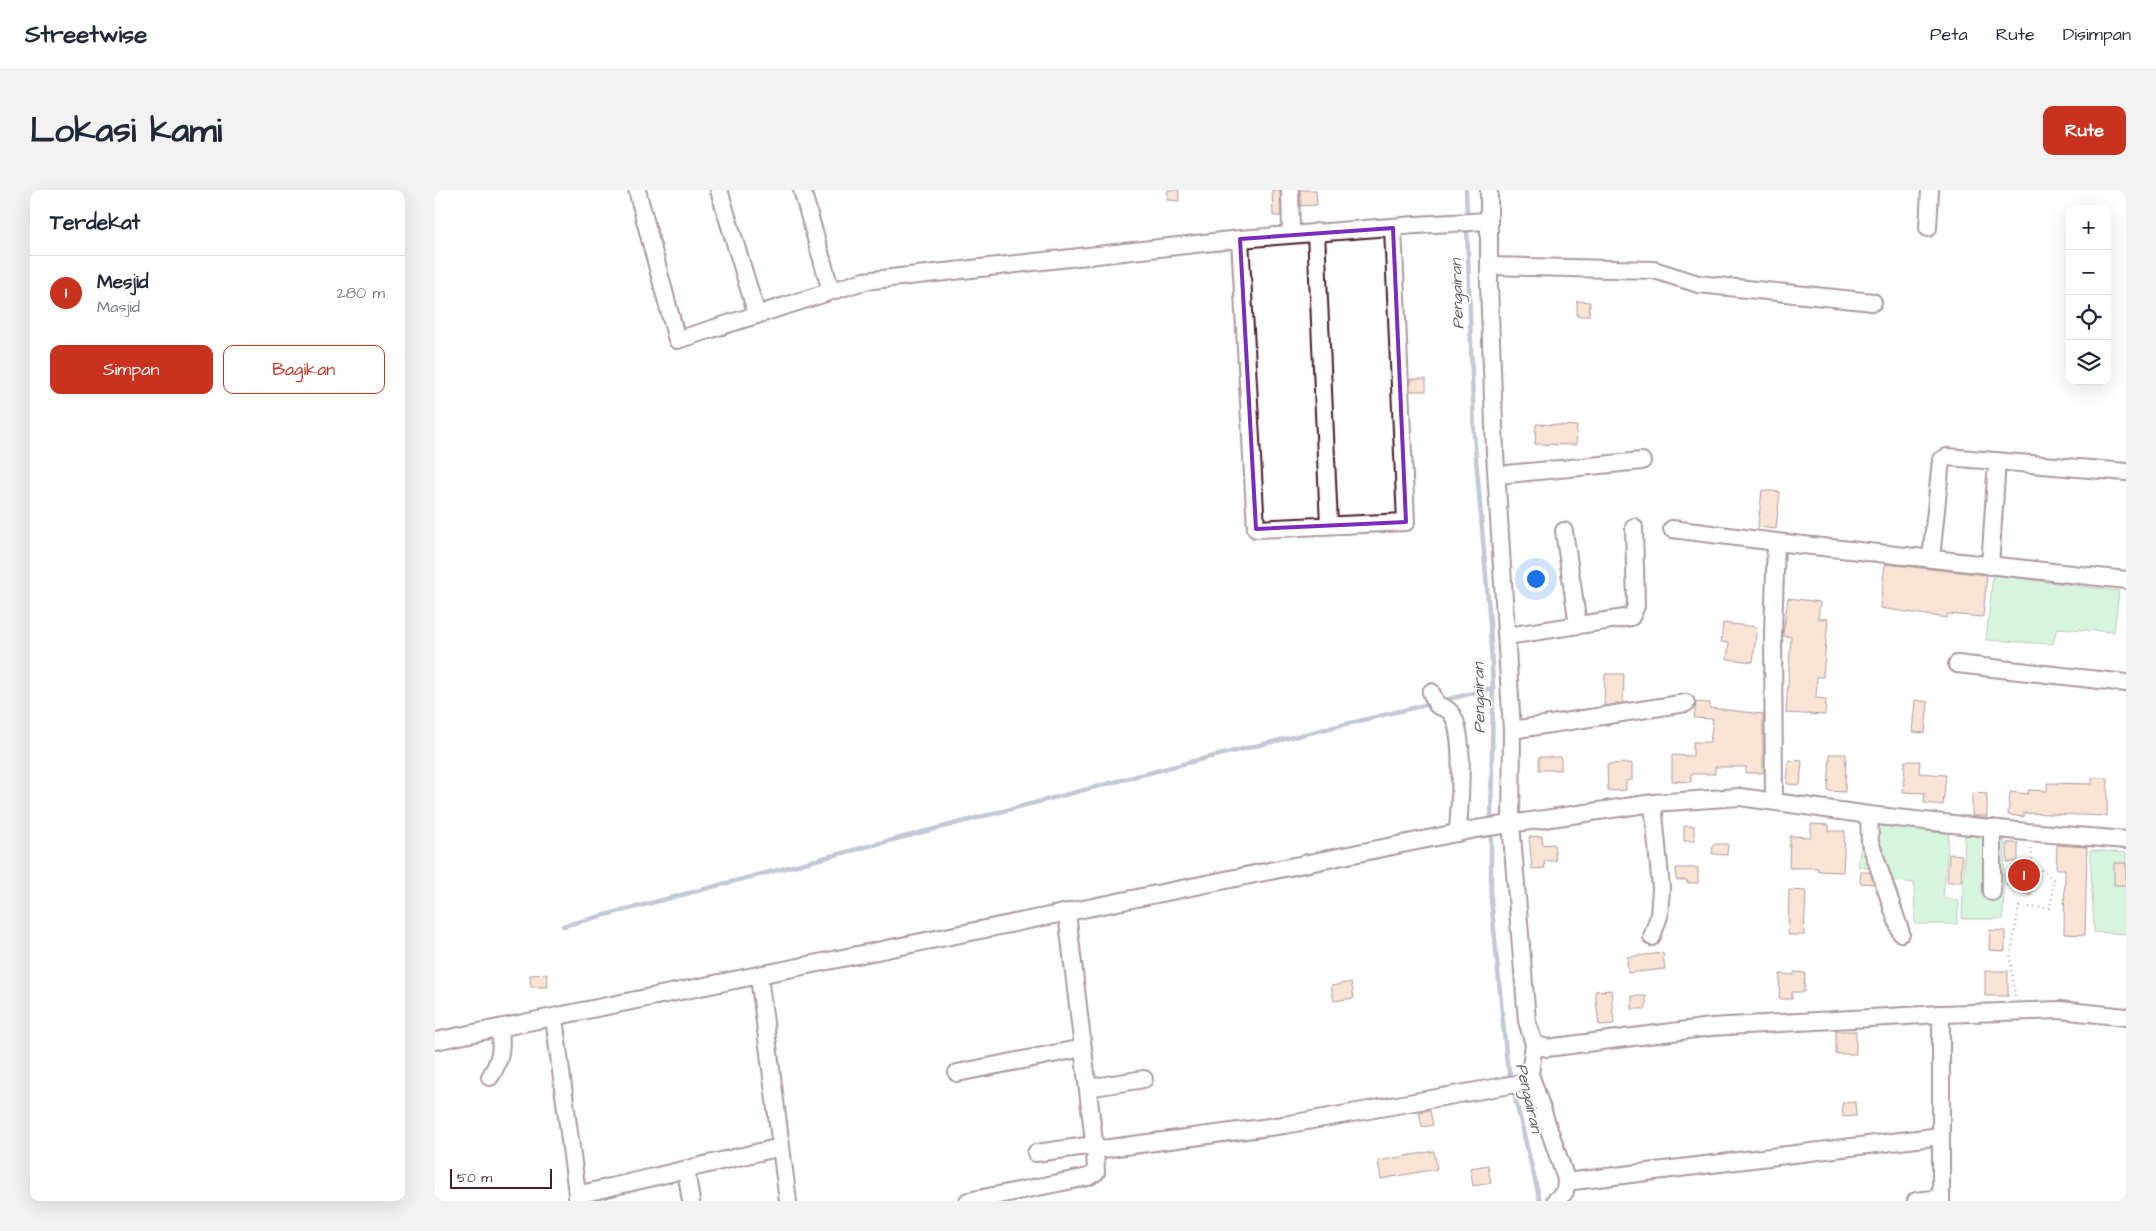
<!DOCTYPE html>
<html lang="id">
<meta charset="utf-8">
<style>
:root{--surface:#fff;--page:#f2f2f3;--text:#1f2937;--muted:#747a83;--line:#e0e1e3;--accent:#c8321e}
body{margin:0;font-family:"Architects Daughter",sans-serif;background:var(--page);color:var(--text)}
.controls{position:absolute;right:15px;top:15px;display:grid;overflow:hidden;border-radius:10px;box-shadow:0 5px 20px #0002}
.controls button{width:45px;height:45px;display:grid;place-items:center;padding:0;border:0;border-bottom:1px solid var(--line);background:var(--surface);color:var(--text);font:25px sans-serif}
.scale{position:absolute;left:15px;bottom:12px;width:102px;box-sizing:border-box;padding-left:5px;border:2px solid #4a1f2b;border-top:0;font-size:14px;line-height:18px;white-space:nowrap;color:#4a1f2b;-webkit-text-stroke:4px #fff;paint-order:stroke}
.you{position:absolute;left:1100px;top:388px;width:18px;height:18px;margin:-12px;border:4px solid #fff;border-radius:50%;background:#1a73e8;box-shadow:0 0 0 8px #1a73e833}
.badge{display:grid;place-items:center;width:32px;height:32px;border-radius:50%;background:var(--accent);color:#fff;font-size:16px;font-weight:700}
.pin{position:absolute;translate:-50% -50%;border:2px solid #fff;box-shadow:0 1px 5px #0006}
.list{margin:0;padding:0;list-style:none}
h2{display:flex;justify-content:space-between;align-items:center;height:65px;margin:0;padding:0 20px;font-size:21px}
h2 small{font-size:16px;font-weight:400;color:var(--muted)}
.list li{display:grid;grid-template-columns:32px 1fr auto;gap:15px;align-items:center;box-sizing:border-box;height:75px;padding:0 20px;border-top:1px solid var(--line)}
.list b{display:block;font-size:19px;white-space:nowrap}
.list p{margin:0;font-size:16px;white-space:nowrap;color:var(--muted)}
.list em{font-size:16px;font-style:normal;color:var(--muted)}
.actions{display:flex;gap:10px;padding:15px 20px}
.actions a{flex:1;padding:11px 0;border:1px solid var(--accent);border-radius:10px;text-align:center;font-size:18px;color:var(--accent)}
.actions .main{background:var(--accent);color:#fff}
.icon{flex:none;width:28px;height:28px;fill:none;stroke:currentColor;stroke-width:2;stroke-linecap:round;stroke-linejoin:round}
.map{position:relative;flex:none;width:1691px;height:1011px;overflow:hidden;border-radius:10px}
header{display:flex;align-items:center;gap:30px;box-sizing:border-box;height:70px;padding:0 25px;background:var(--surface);border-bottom:1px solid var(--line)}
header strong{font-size:24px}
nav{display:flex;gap:28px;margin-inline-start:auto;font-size:18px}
.intro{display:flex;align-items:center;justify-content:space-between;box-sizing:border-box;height:120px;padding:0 30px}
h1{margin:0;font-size:35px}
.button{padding:12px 22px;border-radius:10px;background:var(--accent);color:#fff;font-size:18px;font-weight:700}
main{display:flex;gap:30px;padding:0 30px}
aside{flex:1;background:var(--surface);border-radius:10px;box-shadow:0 5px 20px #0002}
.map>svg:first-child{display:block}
.green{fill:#a5e9b5;stroke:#788470}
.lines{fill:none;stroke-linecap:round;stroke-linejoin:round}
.stream{stroke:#7b84a4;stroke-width:4.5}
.building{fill:#f1c1a1;stroke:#4a1f2b}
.minor-casing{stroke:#4a1f2b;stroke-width:20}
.path{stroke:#4a1f2b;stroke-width:2.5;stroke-dasharray:1 4;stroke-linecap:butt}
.minor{stroke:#fff;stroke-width:16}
.marked{fill:none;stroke:#7b2cbf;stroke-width:4;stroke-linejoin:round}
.labels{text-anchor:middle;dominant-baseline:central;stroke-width:4;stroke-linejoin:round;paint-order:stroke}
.water-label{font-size:16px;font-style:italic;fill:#625268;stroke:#fff}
</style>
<header>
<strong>Streetwise</strong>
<nav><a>Peta</a><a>Rute</a><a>Disimpan</a></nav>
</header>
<div class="intro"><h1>Lokasi kami</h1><a class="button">Rute</a></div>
<main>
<aside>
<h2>Terdekat<small></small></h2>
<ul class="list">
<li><span class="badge">1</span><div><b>Mesjid</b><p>Masjid</p></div><em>280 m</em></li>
</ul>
<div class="actions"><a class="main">Simpan</a><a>Bagikan</a></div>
</aside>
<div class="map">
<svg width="1691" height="1011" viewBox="0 0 1691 1011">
<rect width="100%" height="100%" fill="#fff"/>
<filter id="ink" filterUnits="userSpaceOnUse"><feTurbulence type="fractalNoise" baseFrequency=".02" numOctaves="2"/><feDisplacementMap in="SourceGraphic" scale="10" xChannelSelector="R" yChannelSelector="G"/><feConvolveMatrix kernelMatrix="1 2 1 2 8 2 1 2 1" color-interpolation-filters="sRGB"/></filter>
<g filter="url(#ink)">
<g class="green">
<path d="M1558 385 1684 401 1679 442 1622 438 1618 454 1551 450Z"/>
<path d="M1429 632 1514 644 1508 708 1524 711 1522 734H1480L1479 693 1443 689 1440 680 1423 676Z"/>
<path d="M1530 645 1570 649 1568 729H1527Z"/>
<path d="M1655 660 1691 663V744L1659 742Z"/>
</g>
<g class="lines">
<g class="stream">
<path d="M1031 0 1032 29"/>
<path d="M1032 36 1039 244 1055 433 1058 498 1056 633"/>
<path d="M1006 511 1058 498"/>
<path d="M1056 640V709L1072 873 1077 891"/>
<path d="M128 736 771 568 998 513"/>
<path d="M1078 899 1105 1011"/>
</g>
</g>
<g class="building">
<path d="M733 0H744V11L732 10Z"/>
<path d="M837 0H845L846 26H838Z"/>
<path d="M865 0H881L882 15 865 16Z"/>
<path d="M1142 111 1155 112 1154 126H1142Z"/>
<rect x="975" y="189" width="16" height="12"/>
<path d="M1101 234 1142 236 1141 255 1100 254Z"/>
<path d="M1327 300 1345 302 1341 339 1323 337Z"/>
<path d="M1450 374 1552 385 1548 427 1512 424V428L1445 418Z"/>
<path d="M1353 408 1385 412 1383 428 1393 429 1388 487H1382L1381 508 1391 509 1390 525 1351 523 1356 447 1348 446V443Z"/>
<path d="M1288 433 1322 437 1318 472 1292 469 1294 453 1286 452Z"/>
<path d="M1170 484H1189L1188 513 1169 516Z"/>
<path d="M1480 510 1493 512 1490 543 1477 542Z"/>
<path d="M1261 512 1275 513V518L1328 524V583H1311V577H1280V584H1256V592L1237 591V565L1258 566V552H1275L1278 529 1259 528Z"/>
<path d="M1395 564H1411L1410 602 1393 601Z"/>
<rect x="1104" y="567" width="22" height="13"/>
<path d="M1354 570 1367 571 1365 595 1352 594Z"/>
<path d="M1470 571H1485L1484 583 1511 585 1508 615 1489 613 1490 603 1468 602Z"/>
<path d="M1197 573V590L1191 591V600L1173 601 1172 574Z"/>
<path d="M1657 588H1673L1672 626 1589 623V627L1573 625 1575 602 1593 604V600L1612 601V593L1657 594Z"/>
<path d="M1537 603 1552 604V626H1537Z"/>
<path d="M1376 634 1394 635V641H1410L1408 682 1383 681V678H1354L1355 646 1376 647Z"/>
<rect x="1249" y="636" width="10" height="15"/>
<path d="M1107 646 1108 655 1119 654 1121 671H1109L1110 678 1097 679 1094 647Z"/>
<rect x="1572" y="653" width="11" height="19"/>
<path d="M1278 654H1293L1292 665 1277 664Z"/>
<path d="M1622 655 1652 657 1650 745 1629 744 1630 679H1621Z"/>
<path d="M1514 664 1527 665 1526 692H1512Z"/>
<rect x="1679" y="673" width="12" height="22"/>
<path d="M1581 674 1605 685 1595 706 1571 695Z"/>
<path d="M1241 678H1263V693H1252V690H1241Z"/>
<path d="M1426 682H1435L1439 694 1425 693Z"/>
<path d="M1354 700 1371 701 1369 745H1353Z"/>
<path d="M1555 740 1570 741V761L1554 760Z"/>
<path d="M1228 763 1230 779 1193 783 1192 767Z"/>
<rect x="1550" y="781" width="23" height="25"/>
<path d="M1359 782 1370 783 1369 802H1357V809H1344L1345 784 1359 785Z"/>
<path d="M112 784 113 797H96L95 785Z"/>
<path d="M916 792 919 808 899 811 896 796Z"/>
<path d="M1176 800 1179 834 1164 835 1160 801Z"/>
<rect x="1197" y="806" width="14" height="13"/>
<rect x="1401" y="841" width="20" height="23"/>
<path d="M1420 912 1421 926 1408 927 1407 913Z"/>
<path d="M995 920 998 935 987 937 984 922Z"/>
<path d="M999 961 1002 979 946 989 943 971Z"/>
<path d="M1053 975 1056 993 1038 996 1035 978Z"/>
</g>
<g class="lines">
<g class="minor-casing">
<g id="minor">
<path d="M202 0 242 150 429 91 805 49 980 35 1054 31"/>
<path d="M284 0 322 125"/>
<path d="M367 0 396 101"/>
<path d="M855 0 856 44"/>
<path d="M1054 0V94L1060 263 1077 540 1076 633 1092 831 1099 854 1112 858 1276 837 1506 824 1625 820 1691 827"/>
<path d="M1493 38 1495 0"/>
<path d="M881 42 894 335"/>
<path d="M805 49 821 339 971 332 958 38"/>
<path d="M1054 76 1219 80 1263 94 1438 112"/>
<path d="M1062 285 1207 271"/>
<path d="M1237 339 1341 352 1691 390"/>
<path d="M1129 341 1143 435"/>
<path d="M1496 369 1506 270 1512 267 1691 282"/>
<path d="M1555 376 1562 271"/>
<path d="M1072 446 1196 427 1201 416 1199 337"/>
<path d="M1522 474 1691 493"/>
<path d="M996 502 1002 515C1006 517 1012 518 1015 522 1032 539 1024 618 1023 643"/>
<path d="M1077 540 1251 513"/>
<path d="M1339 610 1338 442 1341 352"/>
<path d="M1434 625 1435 652 1466 743"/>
<path d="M1557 638V702"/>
<path d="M632 723 660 960"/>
<path d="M1217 747 1224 726 1226 698 1218 613"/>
<path d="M119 828 143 1011"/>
<path d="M0 851 1041 639 1218 613 1305 607 1434 625 1592 642 1691 650"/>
<path d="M522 883 648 858"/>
<path d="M1095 884 1131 989 1130 1002 1120 1011"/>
<path d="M55 887C66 870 67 858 65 839"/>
<path d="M653 898 709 889"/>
<path d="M346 957 353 1011"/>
<path d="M601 963 659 955"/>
<path d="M251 980 256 1011"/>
<path d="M1131 992 1506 946"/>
<path d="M142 1005 346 957 324 786"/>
<path d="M533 1011 653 987 661 982 660 960 667 959 849 935 1092 892 1095 884 1099 854"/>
<path d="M1481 1011 1506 1008"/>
<path d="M1506 1011V824"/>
</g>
</g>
<path class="path" d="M1580 806 1575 768 1584 717 1615 718 1619 690 1598 673 1595 656"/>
<use href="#minor" class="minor"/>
</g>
</g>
<path d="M0 0H1691V1011H0ZM958 38 971 332 821 339 805 49Z" fill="#fff" fill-opacity=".55" fill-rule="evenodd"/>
<path class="marked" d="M958 38 971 332 821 339 805 49Z"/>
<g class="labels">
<g class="water-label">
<text transform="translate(1022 104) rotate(-92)">Pengairan</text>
<text transform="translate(1044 508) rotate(-91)">Pengairan</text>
<text transform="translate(1094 908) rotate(77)">Pengairan</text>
</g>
</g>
</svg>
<div class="controls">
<button>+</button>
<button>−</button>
<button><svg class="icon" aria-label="locate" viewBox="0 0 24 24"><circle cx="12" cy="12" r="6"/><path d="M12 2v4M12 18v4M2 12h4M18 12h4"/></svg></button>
<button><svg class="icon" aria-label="layers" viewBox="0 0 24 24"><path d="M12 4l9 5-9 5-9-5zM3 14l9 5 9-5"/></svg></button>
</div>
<div class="scale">50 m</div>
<div class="you"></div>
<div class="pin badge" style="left:1589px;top:685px">1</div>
</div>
</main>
